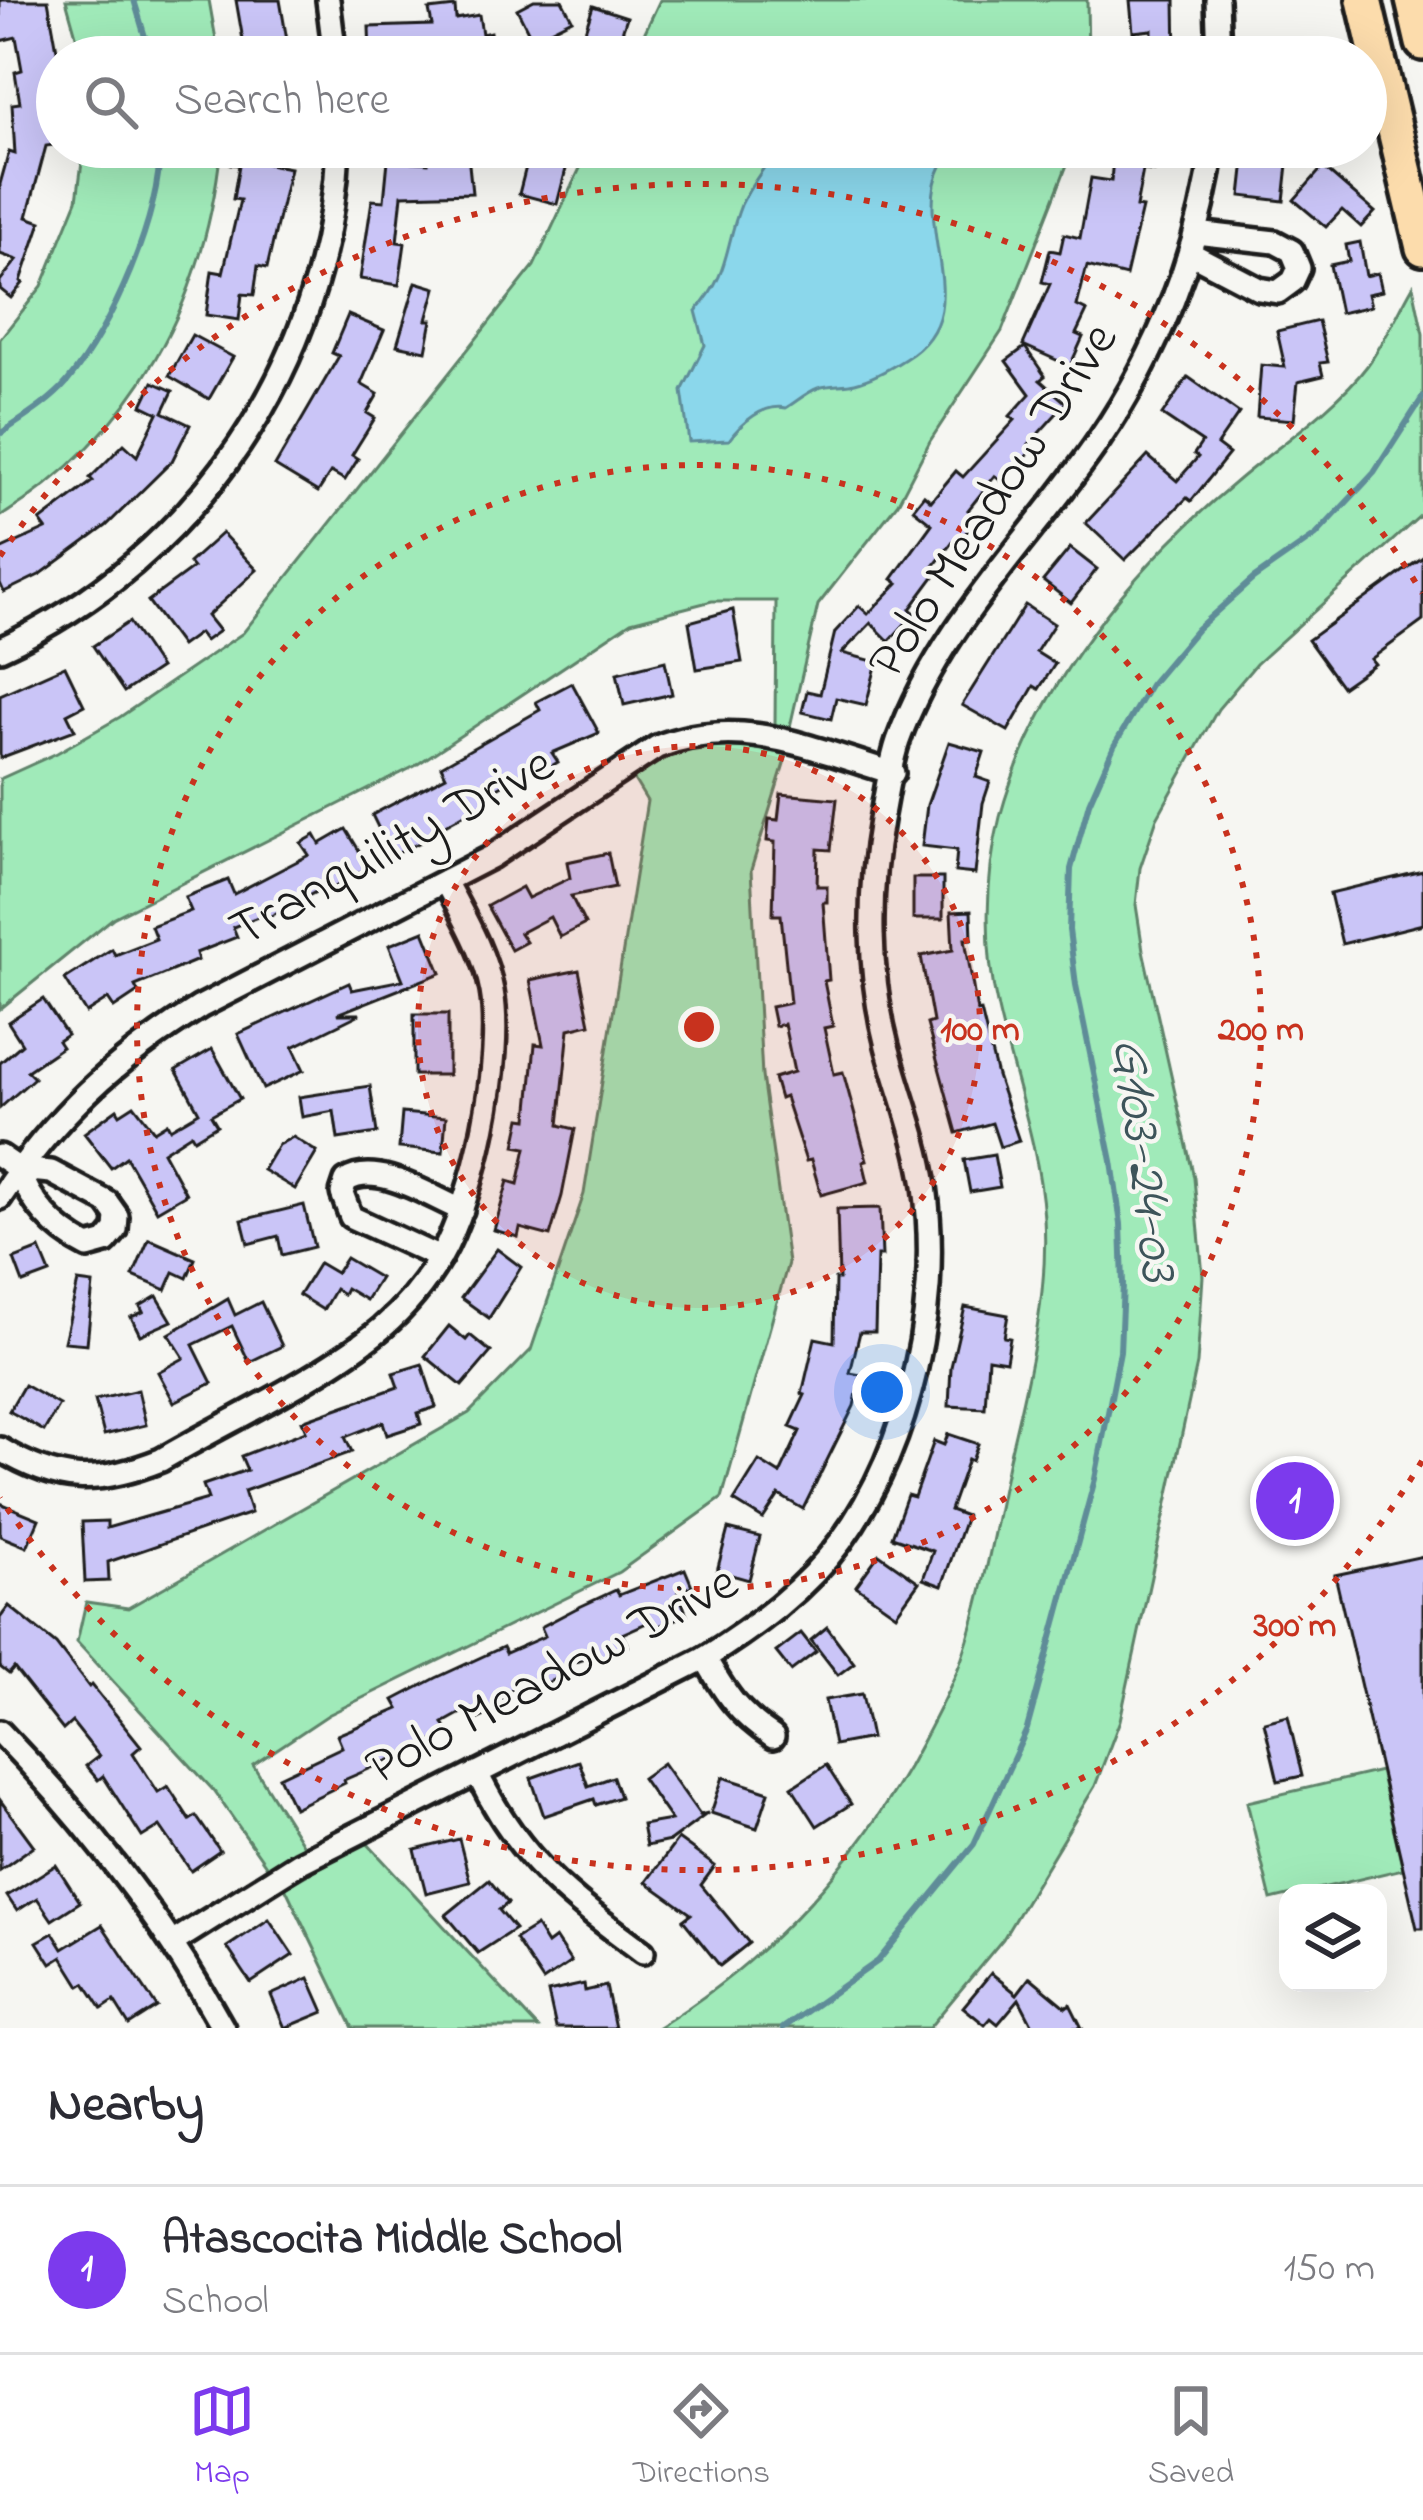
<!DOCTYPE html>
<style>
:root{--surface:#fff;--page:#f2f2f3;--text:#2b2b33;--muted:#7c7c81;--line:#e1e1e2;--accent:#7c3aed}
body{margin:0;font-family:"Indie Flower",sans-serif;background:var(--page);color:var(--text)}
.controls{position:absolute;right:36px;bottom:36px;display:grid;overflow:hidden;border-radius:24px;box-shadow:0 12px 48px #0002}
.controls button{width:108px;height:108px;display:grid;place-items:center;padding:0;border:0;border-bottom:3px solid var(--line);background:var(--surface);color:var(--text);font:60px sans-serif}
.you{position:absolute;left:882px;top:1392px;width:42px;height:42px;margin:-30px;border:9px solid #fff;border-radius:50%;background:#1a73e8;box-shadow:0 0 0 18px #1a73e833}
.badge{display:grid;place-items:center;width:78px;height:78px;border-radius:50%;background:var(--accent);color:#fff;font-size:39px;font-weight:700}
.pin{position:absolute;translate:-50% -50%;border:6px solid #fff;box-shadow:0 3px 12px #0006}
.list{margin:0;padding:0;list-style:none}
h2{display:flex;justify-content:space-between;align-items:center;height:156px;margin:0;padding:0 48px;font-size:51px}
h2 small{font-size:39px;font-weight:400;color:var(--muted)}
.list li{display:grid;grid-template-columns:78px 1fr auto;gap:36px;align-items:center;box-sizing:border-box;height:168px;padding:0 48px;border-top:3px solid var(--line)}
.list b{display:block;font-size:45px;white-space:nowrap}
.list p{margin:0;font-size:39px;white-space:nowrap;color:var(--muted)}
.list em{font-size:39px;font-style:normal;color:var(--muted)}
.icon{flex:none;width:66px;height:66px;fill:none;stroke:currentColor;stroke-width:2;stroke-linecap:round;stroke-linejoin:round}
.map{position:relative;flex:none;width:1423px;height:2028px;overflow:hidden}
.search{position:absolute;background:var(--surface);box-shadow:0 12px 48px #0002;left:36px;right:36px;top:36px;height:132px;display:flex;align-items:center;gap:30px;box-sizing:border-box;padding:0 42px;border-radius:66px;color:var(--muted);font-size:45px}
.sheet{height:324px;background:var(--surface)}
nav{display:flex;justify-content:space-around;align-items:center;box-sizing:border-box;height:168px;border-top:3px solid var(--line);background:var(--surface);font-size:33px;color:var(--muted)}
nav a{display:grid;justify-items:center;gap:6px}
nav .on{color:var(--accent)}
.map>svg:first-child{display:block}
.green{fill:#a0eab9;stroke:#5e836a;stroke-width:3}
.water{fill:#8bd7eb;stroke:#5f8c98;stroke-width:3}
.lines{fill:none;stroke-linecap:round;stroke-linejoin:round}
.stream{stroke:#5f8c98;stroke-width:6}
.building{fill:#cac5f7;stroke:#1c1c1c;stroke-width:3}
.minor-casing{stroke:#1c1c1c;stroke-width:30}
.primary-casing{stroke:#1c1c1c;stroke-width:42}
.minor{stroke:#f6f6f2;stroke-width:21}
.primary{stroke:#fcdcac;stroke-width:33}
.ring{fill:none;stroke:#c8321e;stroke-width:6;stroke-dasharray:6 12}
.labels{text-anchor:middle;dominant-baseline:central;stroke-width:9;stroke-linejoin:round;paint-order:stroke}
.street-label{font-size:54px;fill:#1c1c1c;stroke:#f6f6f2}
.water-label{font-size:57px;font-style:italic;fill:#3d545a;stroke:#f6f6f2}
.centre{fill:#c8321e;stroke:#f6f6f2;stroke-width:6}
.ring-label{font-size:36px;text-anchor:middle;font-weight:bold;fill:#c8321e;stroke:#f6f6f2;stroke-width:9;stroke-linejoin:round;paint-order:stroke}
</style>
<div class="map">
<svg width="1423" height="2028" viewBox="0 0 1423 2028">
<rect width="100%" height="100%" fill="#f6f6f2"/>
<filter id="ink" filterUnits="userSpaceOnUse"><feTurbulence type="fractalNoise" baseFrequency=".00833" numOctaves="2"/><feDisplacementMap in="SourceGraphic" scale="24" xChannelSelector="R" yChannelSelector="G"/><feConvolveMatrix kernelMatrix="1 2 1 2 8 2 1 2 1" color-interpolation-filters="sRGB"/></filter>
<g filter="url(#ink)">
<g class="green">
<path d="M66 0H209L219 57H82Z"/>
<path d="M660 0H1087L1088 57H633Z"/>
<path d="M84 147H221C205 302 135 434 0 517V339L42 286 77 200Z"/>
<path d="M590 147H1074L1002 331 930 441 898 503 818 605 789 731 775 726 776 601H712L631 622 415 766 113 918 0 1009V779L57 753 120 717 243 633 534 266Z"/>
<path d="M1413 286 1423 334V513L1256 664 1218 709 1157 818 1140 868 1136 905 1143 950 1194 1178 1203 1276 1197 1364 1120 1720 1095 1786 1003 1939 929 2028H657C771 1958 861 1859 923 1740 937 1713 952 1686 962 1658 984 1593 995 1525 1009 1459 1027 1381 1049 1299 1044 1218 1039 1145 1014 1080 998 1009 984 949 985 877 1000 817 1035 686 1135 565 1238 480 1277 447 1337 406 1367 366 1385 342 1398 312 1413 286Z"/>
<path d="M714 742 787 754 751 870 762 1076 788 1263 722 1498 619 1572 328 1715 253 1765 304 1847 268 1868 213 1790 77 1642 86 1602 128 1608 469 1413 531 1350 584 1194 647 801 633 778 677 751Z"/>
<path d="M1380 1771 1403 1869 1271 1900 1247 1802Z"/>
<path d="M366 1842 538 2028H353L285 1887Z"/>
</g>
<path class="water" d="M777 147H938L942 164C909 228 983 312 905 359 891 368 871 379 855 383 843 386 830 384 818 388 807 392 796 402 786 408 764 403 741 423 729 440L689 442 682 391 705 345 696 311C730 274 724 248 741 205 750 185 766 167 777 147Z"/>
<g class="lines">
<g class="stream">
<path d="M134 0 151 57"/>
<path d="M0 434C22 419 50 402 67 382 112 328 160 217 160 147"/>
<path d="M783 2028 878 1961 974 1844 1027 1729 1095 1479 1120 1351 1123 1284 1121 1224 1112 1161 1076 985 1069 930 1071 869 1089 803 1114 746 1150 685 1197 629 1253 579 1316 535 1374 473 1423 397"/>
</g>
</g>
<g class="building">
<path d="M0 0H48L57 50 54 145 46 146 27 217 41 222 21 281 23 283 11 298 0 289V281L17 260 0 254V184L9 152 15 154 12 104 20 103 15 72 22 70 16 37 0 41Z"/>
<path d="M236 0H280L289 52 246 57Z"/>
<path d="M534 0H562L572 19 532 39 517 9Z"/>
<path d="M1130 0H1175L1176 57H1152V30L1133 32Z"/>
<path d="M593 6 627 17 614 57 579 49Z"/>
<path d="M455 7 456 19 479 15 482 34 490 32 494 57H370L369 27 432 25 429 10Z"/>
<path d="M234 147H255L252 161 290 168 267 268 258 266 254 295 242 294 239 320 206 315 212 271 223 273 240 200 233 199 239 165 231 164Z"/>
<path d="M1114 147H1156L1154 171 1143 170 1136 207 1142 208 1126 276 1087 266 1077 306 1087 311 1076 334 1083 337 1070 366 1023 345 1050 284 1042 282 1050 250 1060 252 1064 234 1080 238 1091 178 1111 181Z"/>
<path d="M1246 151 1289 155 1284 201 1241 196Z"/>
<path d="M468 155 472 193 402 195 397 242 405 243 399 285 360 279 372 200 384 201 388 160 428 163V159Z"/>
<path d="M529 155 567 165 557 204 519 194Z"/>
<path d="M1323 167 1375 212 1361 227 1342 210 1326 227 1294 200Z"/>
<path d="M1360 242 1366 276 1378 273 1382 291 1368 294 1371 306 1340 313 1330 265 1349 261 1346 245Z"/>
<path d="M416 282 436 288 427 320H432L426 351 397 345Z"/>
<path d="M348 315 384 330 361 384 378 394 367 413 375 418 352 455 358 459 345 480 331 472 318 492 275 466 339 356 332 353Z"/>
<path d="M1318 321 1328 362 1320 363 1323 376 1298 382 1294 420 1257 417 1261 365 1285 367 1277 331Z"/>
<path d="M192 335 233 357 209 399 169 376Z"/>
<path d="M1025 347 1045 376 1040 380 1066 403 1029 444 1034 448 1002 482 995 476 968 510 978 518 957 544 953 541 934 566 939 570 910 609 915 613 889 641 871 623 842 653 877 662 866 705 836 698 831 719 802 712 807 691 820 694 835 632 859 606 868 614 898 583 892 579 932 524 913 509 924 495 931 501 956 471 963 477 1015 420 1010 416 1030 394 1006 361Z"/>
<path d="M1188 377 1239 413 1217 445 1229 454 1191 501 1187 498 1125 560 1086 523 1148 456 1177 481 1198 457 1194 454 1202 442 1162 415Z"/>
<path d="M153 382 173 391 163 412 190 425 172 461 106 526 41 574 4 592 0 583V550L46 529 40 521 93 481 90 478 124 444 137 456 158 413 142 405Z"/>
<path d="M222 533 257 570 207 616 219 631 205 641 199 633 181 646 148 601 193 568 189 563Z"/>
<path d="M1070 548 1097 569 1071 603 1043 581Z"/>
<path d="M1423 557V621L1371 659 1375 664 1342 687 1308 640Z"/>
<path d="M1025 605 1054 624 1036 652 1055 664 1039 689 1034 686 1008 731 962 705Z"/>
<path d="M733 610 742 662 697 669 689 622Z"/>
<path d="M129 622 160 668 124 692 93 646Z"/>
<path d="M665 661 672 694 624 705 617 673Z"/>
<path d="M65 666 84 705 67 714 75 730 0 758V695Z"/>
<path d="M572 683 599 733 552 753 558 762 540 773 536 766 485 795 488 801 429 834 431 837 392 856 372 815 446 776 441 766 540 710 536 702Z"/>
<path d="M949 742 984 752 976 777 990 782 983 803 975 874 955 872 957 850 922 846 927 805Z"/>
<path d="M781 794 837 799 831 850 818 849 817 886H827V902H823L829 980 824 981 833 1026 824 1028 834 1074 843 1072 867 1160 863 1161 868 1182 821 1195 811 1160 806 1161 785 1097 780 1099 774 1078 794 1072 784 1024 775 1026 771 1007 790 1003 781 915H773L775 842 767 841 769 819 778 820Z"/>
<path d="M346 829 369 867 330 890 327 886 267 918 265 914 233 927 237 937 196 953 198 960 135 986 138 992 114 1008 108 999 86 1013 65 979 112 949 115 955 156 939 151 926 191 911 185 897 228 880 234 894 309 855 301 843 315 835 320 844Z"/>
<path d="M608 853 615 887 571 896 585 924 560 937 550 917 520 933 526 942 511 950 487 906 522 887 528 898 570 878 567 862Z"/>
<path d="M1423 871V924L1342 944 1330 893Z"/>
<rect x="913" y="878" width="30" height="41"/>
<path d="M971 911 972 939H965L977 1012 981 1011 997 1076 1019 1141 1000 1147 992 1123 957 1133 927 1024 933 1022 921 956 953 950 951 912Z"/>
<path d="M424 931 441 973 337 1014H360L293 1047 304 1070 263 1089 238 1034 349 983 352 990 403 980 389 945Z"/>
<path d="M579 970 590 1024 569 1029 559 1125 575 1129 562 1196 550 1236 520 1228 518 1237 494 1230 508 1181 518 1184 526 1148 515 1146 521 1118 528 1119 535 1044 543 1045 530 980Z"/>
<path d="M43 999 67 1035 58 1041 62 1047 27 1071 34 1078 0 1108V1063L22 1044 8 1022Z"/>
<rect x="414" y="1014" width="34" height="61"/>
<path d="M212 1049 240 1099 211 1115 217 1125 194 1139 191 1134 163 1152 186 1194 157 1211 126 1157 111 1168 84 1133 117 1109 120 1114 134 1105 154 1131 167 1123 170 1129 199 1112 176 1070Z"/>
<path d="M370 1086 377 1133 338 1139 334 1111 302 1117 299 1097Z"/>
<path d="M402 1113 446 1117 443 1152 399 1148Z"/>
<path d="M293 1137 317 1152 295 1189 263 1170 278 1145Z"/>
<path d="M994 1155 1000 1187 970 1192 964 1160Z"/>
<path d="M304 1205 314 1247 282 1255 278 1236 248 1244 242 1220Z"/>
<path d="M880 1208 882 1256H877L875 1332H860L850 1373 861 1375 854 1406 803 1509 779 1495 763 1519 734 1501 759 1461 780 1474 800 1431 790 1427 805 1395 802 1394 815 1338 834 1342 835 1279H839L837 1209Z"/>
<path d="M149 1239 195 1259 187 1278 174 1272 166 1290 133 1276Z"/>
<path d="M40 1249 50 1273 23 1283 14 1259Z"/>
<path d="M497 1249 521 1267 489 1318 461 1298Z"/>
<path d="M346 1258 380 1278 366 1300 346 1288 343 1294 335 1289 323 1310 299 1295 319 1263 336 1273Z"/>
<path d="M78 1282 93 1284 87 1344 64 1342Z"/>
<path d="M157 1296 172 1321 140 1335 131 1317 143 1312 140 1306Z"/>
<path d="M228 1299 235 1315 261 1302 282 1346 249 1362 232 1326 193 1345 212 1383 174 1402 158 1372 184 1358 169 1334Z"/>
<path d="M965 1307 1008 1315 1004 1337 1010 1338 1006 1361 988 1358 985 1408 949 1406 951 1367Z"/>
<path d="M449 1326 466 1340 470 1335 491 1352 462 1386 425 1356Z"/>
<path d="M422 1364 436 1407 418 1413 421 1424 387 1435 383 1422 345 1437 352 1452 244 1491 251 1513 108 1562 109 1581 85 1582 82 1522 107 1521V1528L208 1499 203 1485 247 1470 241 1456 306 1431 302 1421 398 1387 393 1373Z"/>
<path d="M24 1385 59 1405 44 1431 9 1411Z"/>
<path d="M138 1390 146 1425 104 1435 95 1400Z"/>
<path d="M948 1434 978 1444 972 1461 968 1459 950 1510 966 1516 942 1586 923 1579 933 1551 892 1537 907 1495 914 1497 934 1441 944 1445Z"/>
<path d="M0 1503 39 1519 27 1547 0 1536Z"/>
<path d="M728 1529 760 1537 749 1580 717 1571Z"/>
<path d="M879 1554 919 1582 896 1614 856 1586Z"/>
<path d="M1423 1556V1928H1417L1335 1575Z"/>
<path d="M685 1569 692 1586 678 1592 687 1615 654 1628 651 1621 622 1634 628 1646 599 1660 597 1655 570 1664 573 1671 533 1689 530 1681 501 1694 507 1706 476 1720 470 1708 443 1723 449 1734 344 1780 345 1783 294 1808 279 1777 342 1747 337 1735 399 1709 394 1700 436 1678 503 1647 506 1653 545 1636 541 1627 575 1609 616 1590 619 1595Z"/>
<path d="M9 1606 56 1644 89 1687 92 1685 141 1746 133 1753 158 1792 168 1786 190 1820 196 1816 220 1851 191 1871 160 1826 142 1837 103 1776 98 1780 86 1766 99 1756 72 1722 63 1730 14 1668 9 1674 0 1667V1618Z"/>
<path d="M827 1627 854 1663 838 1675 811 1640Z"/>
<path d="M801 1633 816 1652 791 1671 776 1652Z"/>
<path d="M862 1694 871 1738 834 1745 825 1700Z"/>
<path d="M1288 1716 1302 1776 1278 1781 1264 1722Z"/>
<path d="M579 1761 588 1786 613 1777 620 1797 596 1805 594 1799 544 1816 531 1778Z"/>
<path d="M663 1763 700 1815 708 1813 670 1841 646 1846 642 1825 671 1820 642 1778Z"/>
<path d="M826 1765 851 1804 817 1826 792 1787Z"/>
<path d="M723 1777 769 1792 757 1828 711 1813Z"/>
<path d="M0 1800 34 1846 0 1870Z"/>
<path d="M459 1839 470 1882 426 1893 415 1850Z"/>
<path d="M678 1839 715 1866 701 1885 749 1943 720 1966 683 1920 691 1914 646 1882Z"/>
<path d="M56 1865 80 1902 52 1920 37 1898 17 1911 7 1896Z"/>
<path d="M489 1880 508 1903 499 1910 515 1929 478 1953 446 1915Z"/>
<path d="M269 1919 293 1955 251 1983 227 1947Z"/>
<path d="M102 1925 157 2007 129 2025 114 2001 102 2009 85 1983 80 1986 62 1957 51 1964 37 1942 53 1933 63 1949Z"/>
<path d="M536 1926 547 1944 555 1938 571 1962 543 1981 515 1939Z"/>
<path d="M991 1973 1017 1994 1030 1977 1066 2007 1070 2004 1082 2028H1034L1019 1999 998 2024 991 2018 985 2025 963 2007Z"/>
<path d="M309 1978 324 2012 285 2028 271 1995Z"/>
<path d="M584 1984 585 1991 606 1986 615 2028H556L548 1992Z"/>
</g>
<g class="lines">
<g class="minor-casing">
<g id="minor">
<path d="M328 0 335 57"/>
<path d="M1217 0 1219 57"/>
<path d="M1190 253 1259 289 1278 292 1293 281 1299 268 1292 251 1275 242 1196 233"/>
<path d="M0 649C195 560 330 362 338 147"/>
<path d="M0 1156 19 1169 51 1172 107 1202 117 1216 116 1230 106 1242 88 1247C55 1230 30 1203 19 1169"/>
<path d="M0 1198C55 1115 115 1060 200 1007L491 857 657 747C741 714 812 749 893 773"/>
<path d="M440 1258 351 1217 342 1193 346 1181C378 1161 430 1197 462 1210"/>
<path d="M0 1449C59 1485 98 1485 161 1460 229 1420 322 1378 382 1328 404 1309 425 1284 440 1258 475 1198 504 1059 492 991 485 952 463 916 445 881"/>
<path d="M705 1658C726 1695 738 1713 773 1737"/>
<path d="M0 1732C85 1820 164 1921 223 2028"/>
<path d="M477 1773C519 1860 567 1896 643 1952"/>
<path d="M172 1943 299 1863 705 1658C756 1626 805 1590 841 1541 911 1445 941 1302 925 1186 918 1138 899 1092 887 1046 868 973 868 893 881 820 886 795 890 764 898 741 940 624 1031 540 1099 440 1158 353 1199 252 1213 147"/>
</g>
</g>
<g class="primary-casing">
<g id="primary">
<path d="M1364 0 1423 248"/>
<path d="M1413 0 1423 43"/>
</g>
</g>
<use href="#minor" class="minor"/>
<use href="#primary" class="primary"/>
</g>
</g>
<circle cx="699" cy="1027" r="281" fill="#c8321e" fill-opacity=".12"/>
<g class="ring">
<circle cx="699" cy="1027" r="281"/>
<circle cx="699" cy="1027" r="562"/>
<path d="M1422 1461A843 843 0 0 1 0 1498M0 556A843 843 0 0 1 1422 593"/>
</g>
<g class="labels">
<g class="street-label">
<text transform="translate(995 502) rotate(-57)">Polo Meadow Drive</text>
<text transform="translate(393 849) rotate(-29)">Tranquility Drive</text>
<text transform="translate(553 1677) rotate(-28)">Polo Meadow Drive</text>
</g>
<g class="water-label">
<text transform="translate(1142 1160) rotate(83)">G103-24-03</text>
</g>
</g>
<circle cx="699" cy="1027" r="18" class="centre"/>
<g class="ring-label">
<text x="980" y="1040">100 m</text>
<text x="1261" y="1040">200 m</text>
<text x="1295" y="1636">300 m</text>
</g>
</svg>
<div class="controls">
<button><svg class="icon" aria-label="layers" viewBox="0 0 24 24"><path d="M12 4l9 5-9 5-9-5zM3 14l9 5 9-5"/></svg></button>
</div>
<div class="you"></div>
<div class="pin badge" style="left:1295px;top:1501px">1</div>
<div class="search"><svg class="icon" aria-label="search" viewBox="0 0 24 24"><circle cx="10" cy="10" r="6"/><path d="M15 15l6 6"/></svg>Search here</div>
</div>
<section class="sheet">
<h2>Nearby<small></small></h2>
<ul class="list">
<li><span class="badge">1</span><div><b>Atascocita Middle School</b><p>School</p></div><em>150 m</em></li>
</ul>
</section>
<nav>
<a class="on"><svg class="icon" aria-label="map" viewBox="0 0 24 24"><path d="M3 6l6-2 6 2 6-2v14l-6 2-6-2-6 2zM9 4v14M15 6v14"/></svg>Map</a>
<a><svg class="icon" aria-label="directions" viewBox="0 0 24 24"><path d="M12 3l9 9-9 9-9-9zM9 14v-3h6M13 9l2 2-2 2"/></svg>Directions</a>
<a><svg class="icon" aria-label="saved" viewBox="0 0 24 24"><path d="M7 4h10v16l-5-4-5 4z"/></svg>Saved</a>
</nav>
